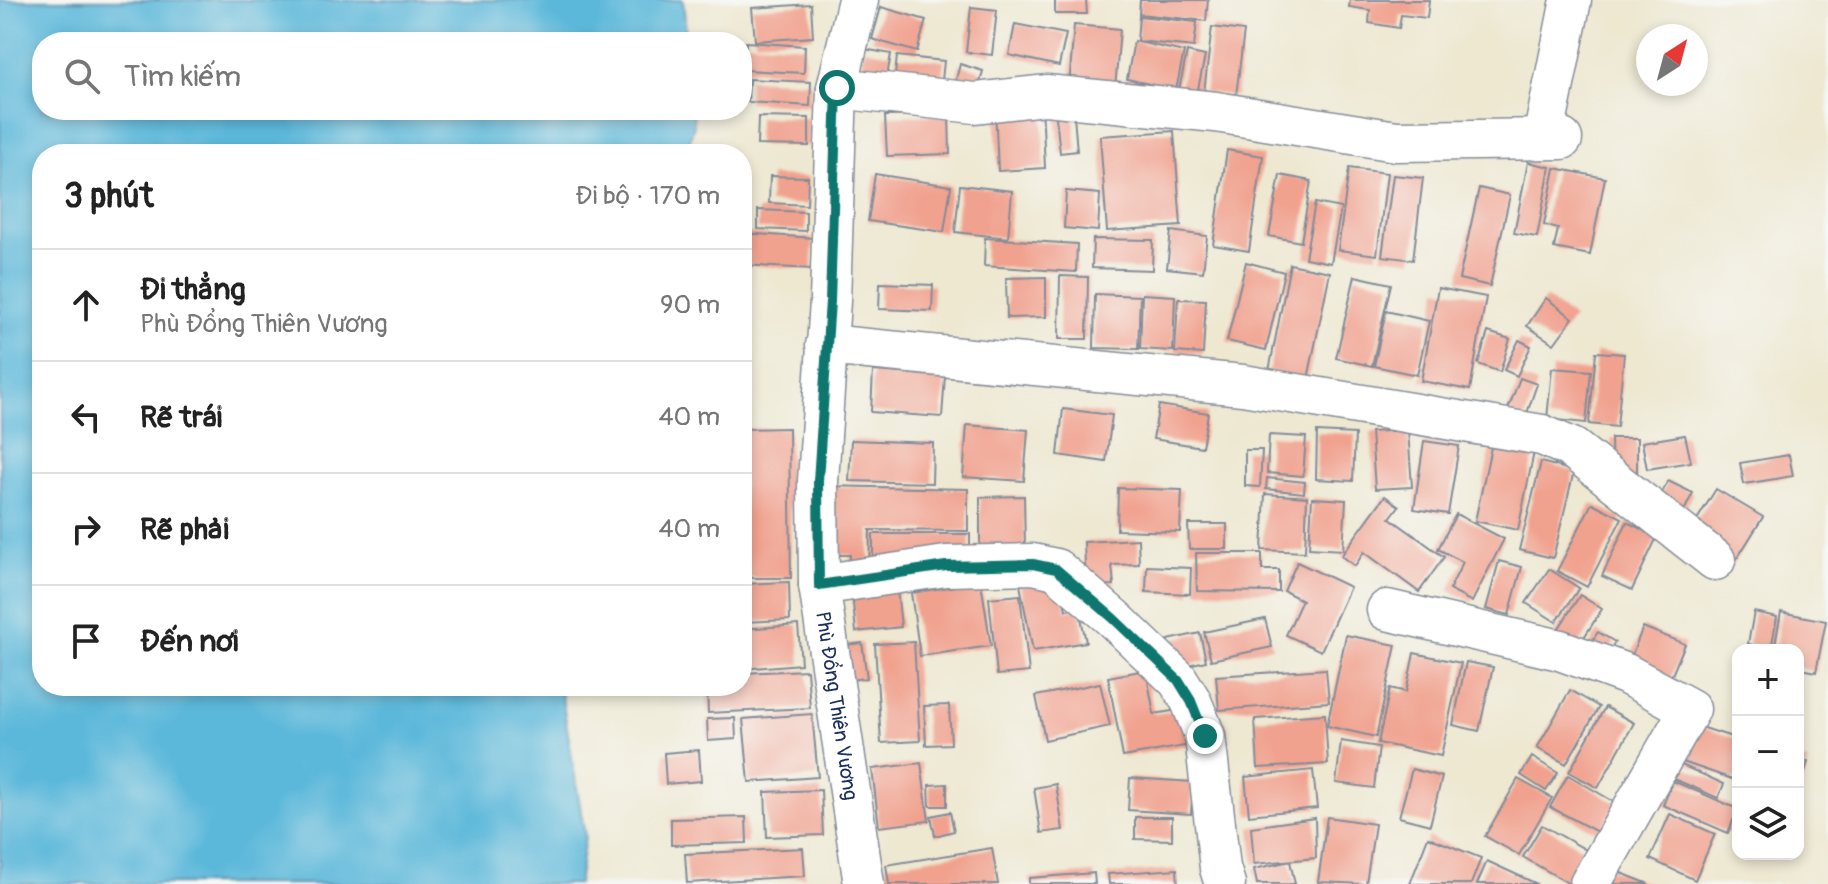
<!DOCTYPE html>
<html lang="vi">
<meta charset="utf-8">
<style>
:root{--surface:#fff;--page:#f2f2f2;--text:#222;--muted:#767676;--line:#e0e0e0}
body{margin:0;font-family:Pangolin,sans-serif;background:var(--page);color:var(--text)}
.controls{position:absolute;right:24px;bottom:24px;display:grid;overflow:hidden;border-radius:16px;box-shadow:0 4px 12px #0003}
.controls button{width:72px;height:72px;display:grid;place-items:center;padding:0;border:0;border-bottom:2px solid var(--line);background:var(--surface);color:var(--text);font:40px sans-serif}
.compass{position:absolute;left:1636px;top:24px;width:72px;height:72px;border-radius:50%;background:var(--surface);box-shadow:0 4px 12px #0003;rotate:36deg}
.stop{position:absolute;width:24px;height:24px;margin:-18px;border:6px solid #0f766e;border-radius:50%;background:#fff}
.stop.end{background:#0f766e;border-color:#fff;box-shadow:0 2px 8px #0008}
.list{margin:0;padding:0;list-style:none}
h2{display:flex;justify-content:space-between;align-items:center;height:104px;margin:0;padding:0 32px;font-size:34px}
h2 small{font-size:26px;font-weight:400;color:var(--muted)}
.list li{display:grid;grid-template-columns:52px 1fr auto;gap:24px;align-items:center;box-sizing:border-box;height:112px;padding:0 32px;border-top:2px solid var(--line)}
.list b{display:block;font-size:30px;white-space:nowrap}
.list p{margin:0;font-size:26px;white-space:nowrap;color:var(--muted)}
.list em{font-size:26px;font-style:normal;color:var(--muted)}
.icon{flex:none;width:44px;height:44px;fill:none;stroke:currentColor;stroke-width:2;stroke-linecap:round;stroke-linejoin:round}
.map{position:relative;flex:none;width:1828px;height:884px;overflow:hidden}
.search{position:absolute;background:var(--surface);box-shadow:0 4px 12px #0003;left:32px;top:32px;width:720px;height:88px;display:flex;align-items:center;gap:20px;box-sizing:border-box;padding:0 28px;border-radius:32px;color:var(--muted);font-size:30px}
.panel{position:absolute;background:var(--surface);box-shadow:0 4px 12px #0003;left:32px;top:144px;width:720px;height:552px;border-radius:32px}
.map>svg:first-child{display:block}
.water{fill:#5cb8da;stroke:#3c749c;stroke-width:2}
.building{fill:#f1a28f}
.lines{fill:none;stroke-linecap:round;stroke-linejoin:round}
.minor-casing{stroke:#848c98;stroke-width:43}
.minor{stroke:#fff;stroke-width:40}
.route{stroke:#0f766e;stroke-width:10}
.labels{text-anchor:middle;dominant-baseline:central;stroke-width:7;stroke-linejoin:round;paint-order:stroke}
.street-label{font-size:20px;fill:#1b2f5e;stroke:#f6f6f2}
</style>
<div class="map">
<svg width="1828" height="884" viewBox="0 0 1828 884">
<rect width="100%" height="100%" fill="#f6f6f2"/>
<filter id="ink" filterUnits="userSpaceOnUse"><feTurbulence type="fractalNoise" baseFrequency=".0125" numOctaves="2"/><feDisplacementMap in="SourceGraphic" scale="16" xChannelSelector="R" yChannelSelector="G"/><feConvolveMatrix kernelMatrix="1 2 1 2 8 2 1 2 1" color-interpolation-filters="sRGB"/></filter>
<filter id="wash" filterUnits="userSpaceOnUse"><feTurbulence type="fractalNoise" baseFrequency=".006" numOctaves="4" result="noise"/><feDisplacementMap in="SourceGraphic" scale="32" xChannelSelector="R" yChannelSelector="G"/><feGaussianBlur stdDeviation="1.8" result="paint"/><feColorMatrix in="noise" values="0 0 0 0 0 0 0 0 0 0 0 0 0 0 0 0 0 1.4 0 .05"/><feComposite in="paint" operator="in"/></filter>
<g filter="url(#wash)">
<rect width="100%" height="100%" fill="#eee8d1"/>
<path class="water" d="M0 0H683L687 42H42V110H693L694 125 686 154H42V686H560L585 836 578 884H0Z"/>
<g id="blocks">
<g class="building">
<path d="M1055 0H1086L1087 14H1055Z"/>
<path d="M1140 0H1208L1206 21 1139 14Z"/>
<path d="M1350 0H1429L1427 18 1401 15 1399 28 1369 23 1370 10 1349 7Z"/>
<path d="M811 4 813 37 755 41 752 8Z"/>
<path d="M881 7 926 20 917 52 872 39Z"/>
<path d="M971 7 997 10 992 55 966 52Z"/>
<path d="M1139 16 1197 22 1194 47 1137 41Z"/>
<path d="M1015 24 1066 34 1059 66 1009 55Z"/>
<path d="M1074 25 1120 29 1115 90 1069 86Z"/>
<path d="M1212 27 1244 31 1236 96 1204 92Z"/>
<path d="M1134 41 1184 52 1176 90 1127 79Z"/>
<path d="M746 42 805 46 804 73 745 70Z"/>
<path d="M864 49 891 54 886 82 859 77Z"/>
<path d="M1187 52 1205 56 1194 108 1176 104Z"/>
<path d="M897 56 944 61 941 90 894 85Z"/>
<path d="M960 64 983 71 976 98 953 92Z"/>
<path d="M749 79 811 82 810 106 748 102Z"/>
<path d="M1042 104 1045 168 998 171 995 107Z"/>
<path d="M949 115 950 154 887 156 885 116Z"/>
<path d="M1074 116 1077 151 1060 153 1056 117Z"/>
<path d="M758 117 809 118V146L757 145Z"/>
<path d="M1174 131 1181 226 1107 231 1100 136Z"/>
<path d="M1227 150 1263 156 1249 251 1213 245Z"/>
<path d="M1528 162 1550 167 1537 237 1514 233Z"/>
<path d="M1349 168 1387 173 1377 255 1338 250Z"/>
<path d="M1555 168 1605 178 1590 255 1554 248 1558 229 1544 225Z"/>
<path d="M875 174 951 186 944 232 868 221Z"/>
<path d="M1280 175 1311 181 1301 242 1269 236Z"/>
<path d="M1393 175 1423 178 1413 260 1382 256Z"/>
<path d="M770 176 808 177 807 205 769 203Z"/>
<path d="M960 185 1012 191 1008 238 955 232Z"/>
<path d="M1479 188 1510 195 1490 286 1459 279Z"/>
<path d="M1066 191 1100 194 1098 231 1064 228Z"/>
<path d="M1315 203 1341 208 1331 263 1305 258Z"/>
<path d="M758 210 806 212V231L758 229Z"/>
<path d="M1171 231 1207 236 1203 272 1167 268Z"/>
<path d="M742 233 813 238 812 269 742 265Z"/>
<path d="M985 238 1077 244 1076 272 984 266Z"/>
<path d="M1093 239 1153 240 1152 270 1092 268Z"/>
<path d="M1246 262 1284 272 1266 350 1227 341Z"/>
<path d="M1290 264 1330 272 1308 379 1269 371Z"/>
<path d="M1060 276 1088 277 1087 339H1059Z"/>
<path d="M1355 276 1391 284 1372 366 1336 358Z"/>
<path d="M1046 277V317L1007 318 1006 278Z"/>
<path d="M880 283 933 285 932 311 879 309Z"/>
<path d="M1438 288 1486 297 1470 390 1421 381Z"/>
<path d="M1095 294 1140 296 1138 349 1094 348Z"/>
<path d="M1142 294 1175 296 1173 351 1140 349Z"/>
<path d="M1546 298 1573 318 1554 344 1527 326Z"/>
<path d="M1178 299 1206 300 1203 354 1175 352Z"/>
<path d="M1386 311 1429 321 1417 375 1374 366Z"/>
<path d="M1488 332 1510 339 1500 372 1478 364Z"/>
<path d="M1519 340 1531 346 1517 376 1504 370Z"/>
<path d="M1596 352 1624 354 1617 427 1589 424Z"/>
<path d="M1552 368 1591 371 1586 423 1547 419Z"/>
<path d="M873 371 945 376 942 417 871 412Z"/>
<path d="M1520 378 1537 384 1525 419 1507 412Z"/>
<path d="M1159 405 1208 413 1202 447 1153 439Z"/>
<path d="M1063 409 1112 415 1106 462 1058 455Z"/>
<path d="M967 425 1028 430 1024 481 963 477Z"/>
<path d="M789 428 791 578H742V429Z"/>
<path d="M1408 430 1412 487 1375 489 1371 432Z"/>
<path d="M1317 432 1355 434 1353 481 1316 479Z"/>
<path d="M1269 435 1306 437 1303 476 1267 473Z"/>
<path d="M1685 435 1691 462 1647 469 1642 442Z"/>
<path d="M1493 438 1535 447 1518 530 1475 521Z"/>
<path d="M1611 438H1637V482H1612Z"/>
<path d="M851 440 933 443 932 483 849 481Z"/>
<path d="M1424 441 1459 446 1448 514 1414 509Z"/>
<path d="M1245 450H1262L1260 487 1245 486Z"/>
<path d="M1789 455 1793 476 1744 484 1740 463Z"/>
<path d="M1541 462 1574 471 1553 558 1519 550Z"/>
<path d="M1267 478 1305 482 1304 493 1266 489Z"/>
<path d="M1668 481 1693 493 1673 533 1648 520Z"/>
<path d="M823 486 968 489V531L870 530 869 573H850V555H823Z"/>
<path d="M1118 488 1182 490 1180 532 1117 530Z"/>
<path d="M1716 489 1763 517 1733 565 1687 536Z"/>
<path d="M1265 494 1307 497 1305 552 1262 550Z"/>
<path d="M1024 496 1025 548H980V497Z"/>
<path d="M1385 496 1399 506 1390 518 1444 557 1419 592 1364 552 1355 566 1341 556Z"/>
<path d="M1312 498 1346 500 1343 550 1309 548Z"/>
<path d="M1592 503 1622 518 1587 587 1557 571Z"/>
<path d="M1456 514 1504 539 1472 602 1449 590 1463 562 1438 549Z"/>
<path d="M1627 522 1657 537 1632 590 1602 576Z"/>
<path d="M1188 524H1227V549H1189Z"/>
<rect x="873" y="534" width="97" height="25"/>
<path d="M1138 539 1139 564 1112 565 1114 585 1086 586 1084 542Z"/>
<path d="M1196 553H1262V570H1279V592L1197 591Z"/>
<path d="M1499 561 1522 567 1509 615 1486 609Z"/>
<path d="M1297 562 1350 587 1321 651 1286 635 1302 600 1284 591Z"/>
<path d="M1147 566 1191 568 1190 594 1146 592Z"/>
<path d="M1549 569 1579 588 1556 622 1526 603Z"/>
<path d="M1059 578 1066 610 1079 608 1086 642 1033 651 1020 585Z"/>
<path d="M789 582 790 620 742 622V584Z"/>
<path d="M981 582 991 646 920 656 911 593Z"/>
<path d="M897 589 901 627 856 632 852 594Z"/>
<path d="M1020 595 1029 672 997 675 989 598Z"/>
<path d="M1580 595 1602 609 1574 653 1552 639Z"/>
<path d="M1754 612 1777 617 1771 649 1748 644Z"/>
<path d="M1781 612 1826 621 1816 672 1798 668V650H1774Z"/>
<path d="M1265 619 1272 647 1211 660 1204 632Z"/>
<path d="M798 625 801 664 742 669V629Z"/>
<path d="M1643 627 1685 644 1667 687 1626 670Z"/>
<path d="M1598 632 1615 642 1601 664 1584 653Z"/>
<path d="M1200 633 1206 661 1170 669 1164 641Z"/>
<path d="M1346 635 1396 645 1376 737 1327 726Z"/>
<path d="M914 642 920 741 881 743 875 644Z"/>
<path d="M862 643 867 678 840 681 836 646Z"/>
<path d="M1414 653 1461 663 1441 756 1378 743 1390 688 1406 692Z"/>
<path d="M1466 662 1493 667 1479 731 1453 725Z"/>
<path d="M1326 669 1329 702 1219 710 1216 676Z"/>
<path d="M807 670 810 708 708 713 707 686H742V673Z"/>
<path d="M1146 670 1154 714 1184 709 1190 745 1123 757 1108 677Z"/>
<path d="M1100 683 1110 726 1045 740 1036 696Z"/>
<path d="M1570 690 1599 707 1566 764 1537 748Z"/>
<path d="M949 705 951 744 926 745 924 706Z"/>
<path d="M1605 707 1634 723 1598 788 1569 772Z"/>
<path d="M812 714 818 777 749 782 743 719Z"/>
<path d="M1325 714 1328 764 1258 768 1255 719Z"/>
<path d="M735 718 736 739 708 741 707 719Z"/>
<path d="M1689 723 1738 739V781L1677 760Z"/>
<path d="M1341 741 1379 747 1374 788 1336 783Z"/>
<path d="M699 750 701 781 666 784 664 753Z"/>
<path d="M1532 757 1558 773 1546 791 1521 775Z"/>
<path d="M1666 758 1724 784 1718 798 1660 773Z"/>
<path d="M1798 759 1808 762 1799 792H1798Z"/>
<path d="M921 763 929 821 879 827 872 769Z"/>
<path d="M1412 769 1442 777 1430 825 1399 817Z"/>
<path d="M1313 770 1317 808 1249 815 1245 777Z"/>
<path d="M1568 775 1616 803 1599 833 1550 807Z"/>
<path d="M1130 778 1193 782 1191 814 1128 810Z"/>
<path d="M1518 779 1552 798 1519 855 1485 836Z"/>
<path d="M1673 781 1738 809 1728 833 1663 805Z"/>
<path d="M947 784V806H930L929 785Z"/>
<path d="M1056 784 1063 830 1041 833 1034 788Z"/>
<path d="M821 790 823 835 767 837 765 792Z"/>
<path d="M950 812 954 831 935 836 931 816Z"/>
<path d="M1670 814 1715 834 1695 880 1650 859Z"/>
<path d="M746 817 747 843 671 845V819Z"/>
<path d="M1135 817H1172V840L1135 839Z"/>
<path d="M1327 817 1375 824 1366 884 1318 882Z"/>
<path d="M1315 818 1316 858 1254 864 1251 827Z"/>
<path d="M1542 825 1588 851 1570 884 1523 857Z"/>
<path d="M1428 837 1481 858 1471 884H1410Z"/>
<path d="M803 848 805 876 687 883 685 854Z"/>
<path d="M992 848 998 884H889L886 865Z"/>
<path d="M1290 861 1295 884H1257L1254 869Z"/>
<path d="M1487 861 1537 884H1477Z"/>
<path d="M1606 867 1649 884H1599Z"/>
<path d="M1177 869 1178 884H1109L1108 874Z"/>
<path d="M1094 873 1095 884H1029V878Z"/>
</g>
</g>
</g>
<g filter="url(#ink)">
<use href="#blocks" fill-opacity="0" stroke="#848c98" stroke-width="2"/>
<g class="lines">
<g class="minor-casing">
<g id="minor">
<path id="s1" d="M858 0 837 88 830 301 818 481 819 585 864 884"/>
<path d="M837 88 975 103 1046 95 1216 112 1396 141 1562 139"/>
<path d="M1543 139 1571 0"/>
<path d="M826 345 1243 385 1542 435 1572 448 1715 560"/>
<path d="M819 585 946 566 1033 564 1056 569 1113 618 1178 680 1191 701 1205 736 1220 868 1225 884"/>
<path d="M1387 610 1560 650 1626 674 1690 709 1590 884"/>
</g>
</g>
<use href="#minor" class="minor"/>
</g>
</g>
<g class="lines" filter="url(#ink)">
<path class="route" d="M837 88 830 301 818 481 819 585 946 566 1033 564 1056 569 1113 618 1178 680 1191 701 1205 736"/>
</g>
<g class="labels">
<g class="street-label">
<text stroke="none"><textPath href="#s1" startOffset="710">Phù Đổng Thiên Vương</textPath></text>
</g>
</g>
</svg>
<div class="controls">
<button>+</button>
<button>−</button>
<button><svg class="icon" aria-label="layers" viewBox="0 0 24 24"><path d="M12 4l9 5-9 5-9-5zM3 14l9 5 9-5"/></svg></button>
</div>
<svg class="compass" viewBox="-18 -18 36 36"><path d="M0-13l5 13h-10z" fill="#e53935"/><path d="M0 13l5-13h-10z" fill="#767676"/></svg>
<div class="stop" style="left:837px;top:88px"></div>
<div class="stop end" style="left:1205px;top:736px"></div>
<div class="search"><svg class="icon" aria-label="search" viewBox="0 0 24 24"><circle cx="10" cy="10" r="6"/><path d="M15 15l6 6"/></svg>Tìm kiếm</div>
<section class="panel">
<h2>3 phút<small>Đi bộ · 170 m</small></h2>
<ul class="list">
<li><svg class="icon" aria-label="ahead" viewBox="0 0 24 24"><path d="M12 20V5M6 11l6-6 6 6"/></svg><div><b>Đi thẳng</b><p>Phù Đổng Thiên Vương</p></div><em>90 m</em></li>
<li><svg class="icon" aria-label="left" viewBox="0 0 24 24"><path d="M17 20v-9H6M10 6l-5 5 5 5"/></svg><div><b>Rẽ trái</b></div><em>40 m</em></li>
<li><svg class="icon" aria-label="right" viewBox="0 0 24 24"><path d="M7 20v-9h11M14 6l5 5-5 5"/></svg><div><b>Rẽ phải</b></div><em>40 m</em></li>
<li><svg class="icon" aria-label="arrive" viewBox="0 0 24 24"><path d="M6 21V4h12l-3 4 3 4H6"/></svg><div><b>Đến nơi</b></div></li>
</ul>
</section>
</div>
